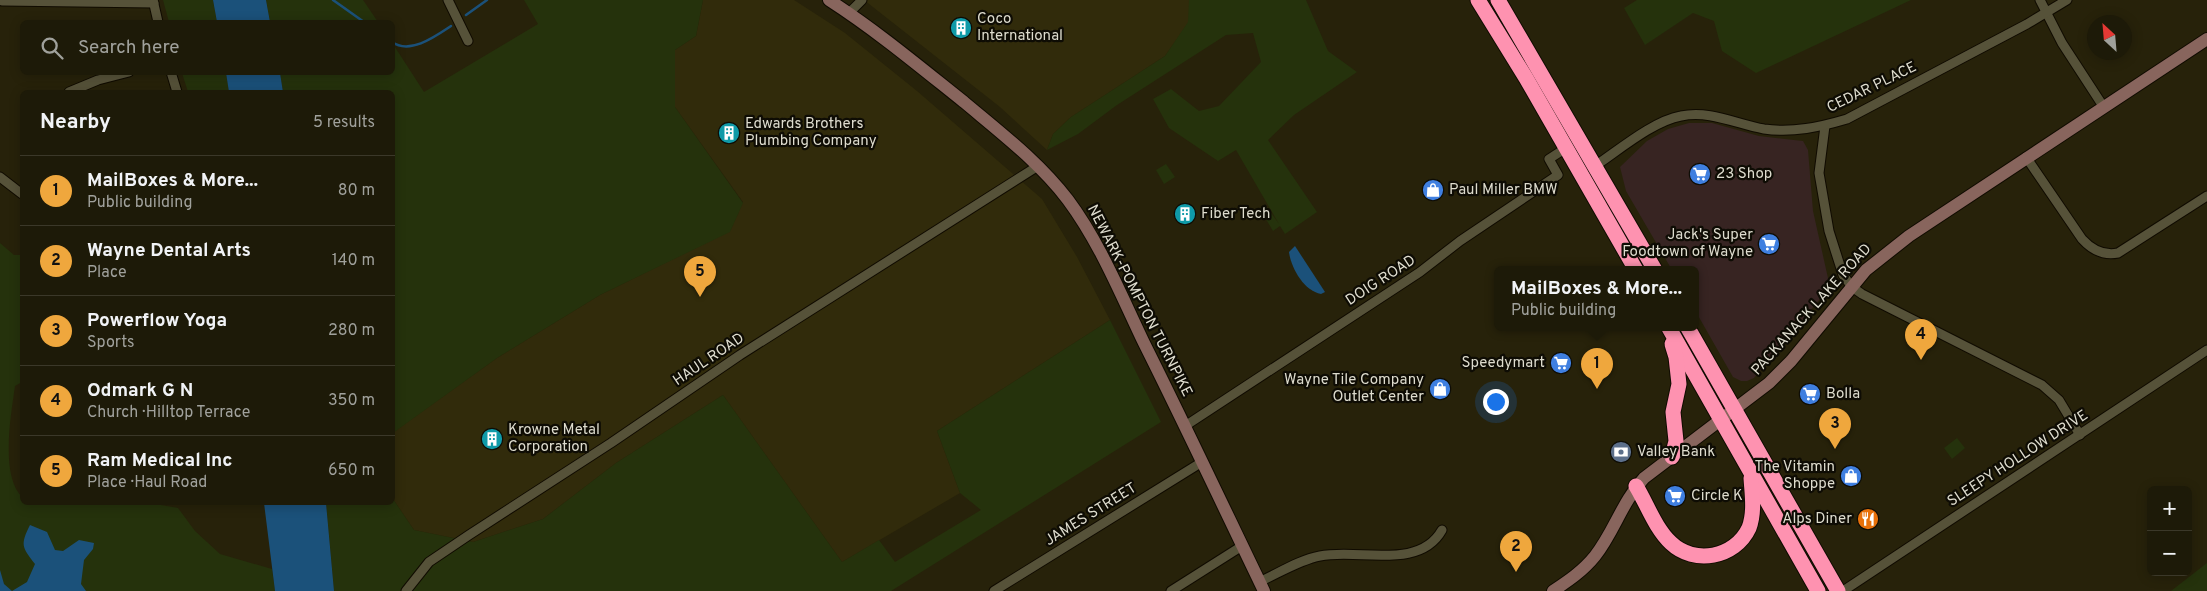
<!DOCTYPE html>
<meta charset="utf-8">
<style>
:root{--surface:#1d1a08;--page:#2a2716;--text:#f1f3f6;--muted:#a0a19c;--line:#3b3829;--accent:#efa73d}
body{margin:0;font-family:Overpass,sans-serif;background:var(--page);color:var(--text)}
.controls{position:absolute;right:15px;bottom:15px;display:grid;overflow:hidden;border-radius:8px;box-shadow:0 2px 12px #0003}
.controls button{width:45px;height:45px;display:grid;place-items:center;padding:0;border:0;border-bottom:1px solid var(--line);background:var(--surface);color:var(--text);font:25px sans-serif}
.compass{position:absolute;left:2087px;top:15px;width:45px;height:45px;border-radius:50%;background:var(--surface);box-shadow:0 2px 12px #0003;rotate:334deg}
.you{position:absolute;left:1495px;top:401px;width:18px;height:18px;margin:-12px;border:4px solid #fff;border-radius:50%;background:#1a73e8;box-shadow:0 0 0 8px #1a73e833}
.badge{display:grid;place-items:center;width:32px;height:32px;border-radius:50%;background:var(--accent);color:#111;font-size:16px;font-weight:700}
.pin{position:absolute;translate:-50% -41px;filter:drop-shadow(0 1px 2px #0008)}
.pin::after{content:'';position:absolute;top:26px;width:18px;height:15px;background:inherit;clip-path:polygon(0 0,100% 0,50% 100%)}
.popup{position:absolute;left:1494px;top:266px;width:205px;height:65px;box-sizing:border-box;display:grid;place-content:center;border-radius:8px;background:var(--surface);filter:drop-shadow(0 1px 4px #0005);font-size:16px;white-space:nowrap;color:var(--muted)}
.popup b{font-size:19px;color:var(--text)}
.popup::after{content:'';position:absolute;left:50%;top:100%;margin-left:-10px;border:10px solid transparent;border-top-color:var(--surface)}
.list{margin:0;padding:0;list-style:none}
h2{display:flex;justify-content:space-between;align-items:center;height:65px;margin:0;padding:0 20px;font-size:21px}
h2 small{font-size:16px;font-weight:400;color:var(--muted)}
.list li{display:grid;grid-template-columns:32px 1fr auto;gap:15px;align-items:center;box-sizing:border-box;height:70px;padding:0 20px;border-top:1px solid var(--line)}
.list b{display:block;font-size:19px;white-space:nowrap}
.list p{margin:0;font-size:16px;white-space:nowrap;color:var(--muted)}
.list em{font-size:16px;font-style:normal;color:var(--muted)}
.icon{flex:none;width:28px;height:28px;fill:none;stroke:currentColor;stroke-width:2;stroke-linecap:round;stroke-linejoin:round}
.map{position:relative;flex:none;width:2207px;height:591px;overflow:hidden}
.search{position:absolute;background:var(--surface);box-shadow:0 2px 12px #0003;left:20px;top:20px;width:375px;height:55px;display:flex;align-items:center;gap:12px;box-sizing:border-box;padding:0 18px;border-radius:8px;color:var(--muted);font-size:19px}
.panel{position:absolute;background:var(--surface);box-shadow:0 2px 12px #0003;left:20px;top:90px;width:375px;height:415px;border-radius:8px}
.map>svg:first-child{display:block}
.commercial{fill:#372422}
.built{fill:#312b0b}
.green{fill:#25320c}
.water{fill:#1b517a}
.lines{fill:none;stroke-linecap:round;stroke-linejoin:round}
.stream{stroke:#1b517a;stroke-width:2.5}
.street-casing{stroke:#100b00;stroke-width:11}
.secondary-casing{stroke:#100b00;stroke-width:14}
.highway-casing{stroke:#100b00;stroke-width:17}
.street{stroke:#565239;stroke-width:9}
.secondary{stroke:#88655d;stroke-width:12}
.highway{stroke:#fe92b0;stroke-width:15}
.labels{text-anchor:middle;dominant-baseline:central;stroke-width:4.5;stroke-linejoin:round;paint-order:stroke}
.poi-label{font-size:15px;fill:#dedcce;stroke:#0e0c04;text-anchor:start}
.street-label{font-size:15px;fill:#dedcce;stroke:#0e0c04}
</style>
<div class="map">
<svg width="2207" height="591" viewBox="0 0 2207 591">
<rect width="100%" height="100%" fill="#27220a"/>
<path class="commercial" d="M1689 123H1712L1759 136 1803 141 1808 150 1813 211 1830 287 1754 378 1747 381H1741L1733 377 1696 312V270H1672L1626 191 1620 167 1647 141 1668 129Z"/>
<g class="built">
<path d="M703 0H794L845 33 917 91 1042 199 1077 257 1110 320 937 431 960 493 842 562 723 395 616 463 543 519 473 542 414 530 393 499 392 433 497 358 600 295 730 231 743 202 675 107V50L696 36Z"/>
<path d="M864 0H1189V22L1165 56 1071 117 1053 134 1047 150 1000 107Z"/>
</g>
<g class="green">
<path d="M163 0H213L217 22H169Z"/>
<path d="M266 0H363L378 22H270Z"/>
<path d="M524 0H703L696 36 675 50V107L743 203 730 232 600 295 497 358 393 433 392 92H283L280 73 392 72 393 44 424 92 538 24Z"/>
<path d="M1189 0H1306L1328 51 1357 72 1294 115 1268 140 1317 212 1285 234 1280 226 1273 231 1261 211 1267 207 1279 224 1236 150 1218 161 1169 128 1153 99 1171 89 1199 111 1219 106 1261 62 1253 33 1226 35 1117 105 1078 134 1047 150 1053 134 1071 117 1165 56 1188 22Z"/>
<path d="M1637 0H1911L1756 73 1722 51 1714 21 1693 13 1645 45 1624 8Z"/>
<path d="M182 73H226L229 92H188Z"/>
<path d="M1166 164 1175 177 1164 184 1156 170Z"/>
<path d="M0 243 14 255H22V382L15 386C11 415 0 475 22 497V502L161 505 178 508 195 531 220 554 272 569 275 591H0Z"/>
<path d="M1110 320 1161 422 891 591H334L326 503 392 502 393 499 414 530 473 542 543 519 616 463 723 395 842 562 879 540 895 562 981 510 960 493 937 431Z"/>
<path d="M1957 438 1965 448 1952 459 1944 448Z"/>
<path d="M2207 563V591H2171Z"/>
</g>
<g class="water">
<path d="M213 0H266L270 22H217Z"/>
<path d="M226 73H280L283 92H229Z"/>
<path d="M1295 246 1325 292 1321 294C1304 291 1291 268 1289 252Z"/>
<path d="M264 503H326L334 591H275Z"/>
<path d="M30 525 47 532 55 550 63 551 79 540 94 543 93 549 84 560 81 584 86 591H0V570L4 584 12 591 27 582 35 564C22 547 20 545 30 525Z"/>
</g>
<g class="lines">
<g class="stream">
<path d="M333 0 364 22"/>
<path d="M466 15 487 0"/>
<path d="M392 42C410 55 436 36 451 26"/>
</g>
<g class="street-casing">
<g id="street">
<path d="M153 0 158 22"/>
<path d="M448 0 468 41"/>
<path d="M2040 0 2062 43 2103 106"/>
<path d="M2 1 154 3"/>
<path d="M849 13 862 0"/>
<path d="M171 72 177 92"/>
<path d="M69 92 98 80 129 72"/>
<path d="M1825 126 1819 173 1829 231 1843 275 1852 287 1862 294 2042 385 2059 400 2080 435"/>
<path d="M2026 157 2082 239C2092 250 2103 256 2118 253L2207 196"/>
<path d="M1595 166C1619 150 1653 121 1681 116 1710 110 1736 124 1764 129 1793 133 1820 127 1847 119L2027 24 2067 0"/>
<path d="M0 177 22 194"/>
<path d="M1185 426 1420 272 1460 241 1558 175 1549 159 1566 148"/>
<path d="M1259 582C1279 573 1299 560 1320 556 1358 548 1419 571 1442 530"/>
<path d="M406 591 429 562 469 535 611 443 740 355 1038 166"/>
<path d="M994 591 1202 462"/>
<path d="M1171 591 1242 546"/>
<path d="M1843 591 2207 350"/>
</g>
</g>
<g class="secondary-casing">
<g id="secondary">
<path d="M829 0C877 31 920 67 964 102 1001 133 1039 162 1068 200 1100 243 1121 295 1144 343 1185 425 1224 508 1264 591"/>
<path d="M1553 591C1568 581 1583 571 1595 556 1614 532 1622 502 1644 478L1769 383 1791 361 1866 270 1909 236 2207 39"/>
</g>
</g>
<g class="highway-casing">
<g id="highway">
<path d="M1478 0 1526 78 1636 270"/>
<path d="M1498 0 1655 270"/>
<path d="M1669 328 1818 591"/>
<path d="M1688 328 1838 591"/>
<path d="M1672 457 1676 441 1673 412 1679 384 1676 357 1672 344"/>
<path d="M1636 486C1647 504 1655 528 1671 543 1694 565 1735 558 1749 528 1755 512 1752 494 1751 478"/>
</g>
</g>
<use href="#street" class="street"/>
<use href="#secondary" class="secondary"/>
<use href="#highway" class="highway"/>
</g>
<defs>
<g id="building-disc" transform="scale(1.125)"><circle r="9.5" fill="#0f9aa8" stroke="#0e0c04"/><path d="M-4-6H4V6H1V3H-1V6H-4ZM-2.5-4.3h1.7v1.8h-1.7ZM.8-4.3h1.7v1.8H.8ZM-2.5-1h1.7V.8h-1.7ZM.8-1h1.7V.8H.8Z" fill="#fff"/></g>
<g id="supermarket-disc" transform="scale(1.125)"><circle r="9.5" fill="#3f7fe0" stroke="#0e0c04"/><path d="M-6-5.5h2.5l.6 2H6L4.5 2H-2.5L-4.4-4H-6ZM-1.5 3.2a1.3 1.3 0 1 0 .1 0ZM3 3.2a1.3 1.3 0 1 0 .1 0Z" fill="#fff"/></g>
<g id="shop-disc" transform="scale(1.125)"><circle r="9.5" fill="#3f7fe0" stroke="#0e0c04"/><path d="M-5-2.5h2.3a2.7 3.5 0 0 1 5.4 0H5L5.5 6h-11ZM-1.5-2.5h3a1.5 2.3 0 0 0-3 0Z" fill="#fff"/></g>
<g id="bank-disc" transform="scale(1.125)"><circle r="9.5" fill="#5c6f8a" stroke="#0e0c04"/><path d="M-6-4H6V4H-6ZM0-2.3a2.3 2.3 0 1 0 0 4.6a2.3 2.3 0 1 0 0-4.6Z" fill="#fff"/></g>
<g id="restaurant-disc" transform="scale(1.125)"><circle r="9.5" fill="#e8710a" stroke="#0e0c04"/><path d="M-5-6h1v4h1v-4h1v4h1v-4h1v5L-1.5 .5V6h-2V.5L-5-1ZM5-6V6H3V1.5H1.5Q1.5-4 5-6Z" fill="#fff"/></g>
</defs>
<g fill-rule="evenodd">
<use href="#building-disc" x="961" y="28"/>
<use href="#building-disc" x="729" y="133"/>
<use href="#supermarket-disc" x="1700" y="174"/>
<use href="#shop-disc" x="1433" y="190"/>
<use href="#building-disc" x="1185" y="214"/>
<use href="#supermarket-disc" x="1769" y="244"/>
<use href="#supermarket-disc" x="1561" y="363"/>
<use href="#shop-disc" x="1440" y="389"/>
<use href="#supermarket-disc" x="1810" y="394"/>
<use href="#building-disc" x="492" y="439"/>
<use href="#bank-disc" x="1621" y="452"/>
<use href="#shop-disc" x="1851" y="476"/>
<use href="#supermarket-disc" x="1675" y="496"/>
<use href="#restaurant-disc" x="1868" y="519"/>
</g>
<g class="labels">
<g class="poi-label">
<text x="977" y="19">Coco<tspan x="977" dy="17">International</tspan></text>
<text x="745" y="124">Edwards Brothers<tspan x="745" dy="17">Plumbing Company</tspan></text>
<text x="1716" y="174">23 Shop</text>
<text x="1449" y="190">Paul Miller BMW</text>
<text x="1201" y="214">Fiber Tech</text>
<text x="1753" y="235" text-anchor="end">Jack's Super<tspan x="1753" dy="17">Foodtown of Wayne</tspan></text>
<text x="1545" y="363" text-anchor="end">Speedymart</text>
<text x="1424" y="380" text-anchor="end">Wayne Tile Company<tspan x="1424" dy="17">Outlet Center</tspan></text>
<text x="1826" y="394">Bolla</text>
<text x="508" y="430">Krowne Metal<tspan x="508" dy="17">Corporation</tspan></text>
<text x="1637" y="452">Valley Bank</text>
<text x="1835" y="467" text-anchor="end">The Vitamin<tspan x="1835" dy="17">Shoppe</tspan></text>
<text x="1691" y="496">Circle K</text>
<text x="1852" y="519" text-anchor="end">Alps Diner</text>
</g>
<g class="street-label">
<text transform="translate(1872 88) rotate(-26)">CEDAR PLACE</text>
<text transform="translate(1381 281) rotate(-33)">DOIG ROAD</text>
<text transform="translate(1139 301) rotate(63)">NEWARK-POMPTON TURNPIKE</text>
<text transform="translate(1812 310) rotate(-48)">PACKANACK LAKE ROAD</text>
<text transform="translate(709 360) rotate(-34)">HAUL ROAD</text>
<text transform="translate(2018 459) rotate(-33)">SLEEPY HOLLOW DRIVE</text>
<text transform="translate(1091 515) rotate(-32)">JAMES STREET</text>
</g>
</g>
</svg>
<div class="controls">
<button>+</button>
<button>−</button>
</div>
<svg class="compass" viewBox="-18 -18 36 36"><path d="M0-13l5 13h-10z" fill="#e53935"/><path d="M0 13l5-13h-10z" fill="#a0a19c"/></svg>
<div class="you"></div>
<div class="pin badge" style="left:1597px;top:389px">1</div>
<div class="popup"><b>MailBoxes &amp; More...</b>Public building</div>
<div class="pin badge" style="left:1516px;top:572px">2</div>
<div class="pin badge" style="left:1835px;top:449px">3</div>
<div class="pin badge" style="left:1921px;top:360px">4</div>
<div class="pin badge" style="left:700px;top:297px">5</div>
<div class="search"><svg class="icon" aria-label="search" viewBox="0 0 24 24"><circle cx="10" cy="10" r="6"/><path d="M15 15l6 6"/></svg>Search here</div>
<section class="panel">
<h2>Nearby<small>5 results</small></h2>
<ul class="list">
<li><span class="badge">1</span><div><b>MailBoxes &amp; More...</b><p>Public building</p></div><em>80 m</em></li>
<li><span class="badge">2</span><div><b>Wayne Dental Arts</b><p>Place</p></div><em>140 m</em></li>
<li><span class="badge">3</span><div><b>Powerflow Yoga</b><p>Sports</p></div><em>280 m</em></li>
<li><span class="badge">4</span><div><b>Odmark G N</b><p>Church · Hilltop Terrace</p></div><em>350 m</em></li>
<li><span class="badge">5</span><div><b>Ram Medical Inc</b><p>Place · Haul Road</p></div><em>650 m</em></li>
</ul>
</section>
</div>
